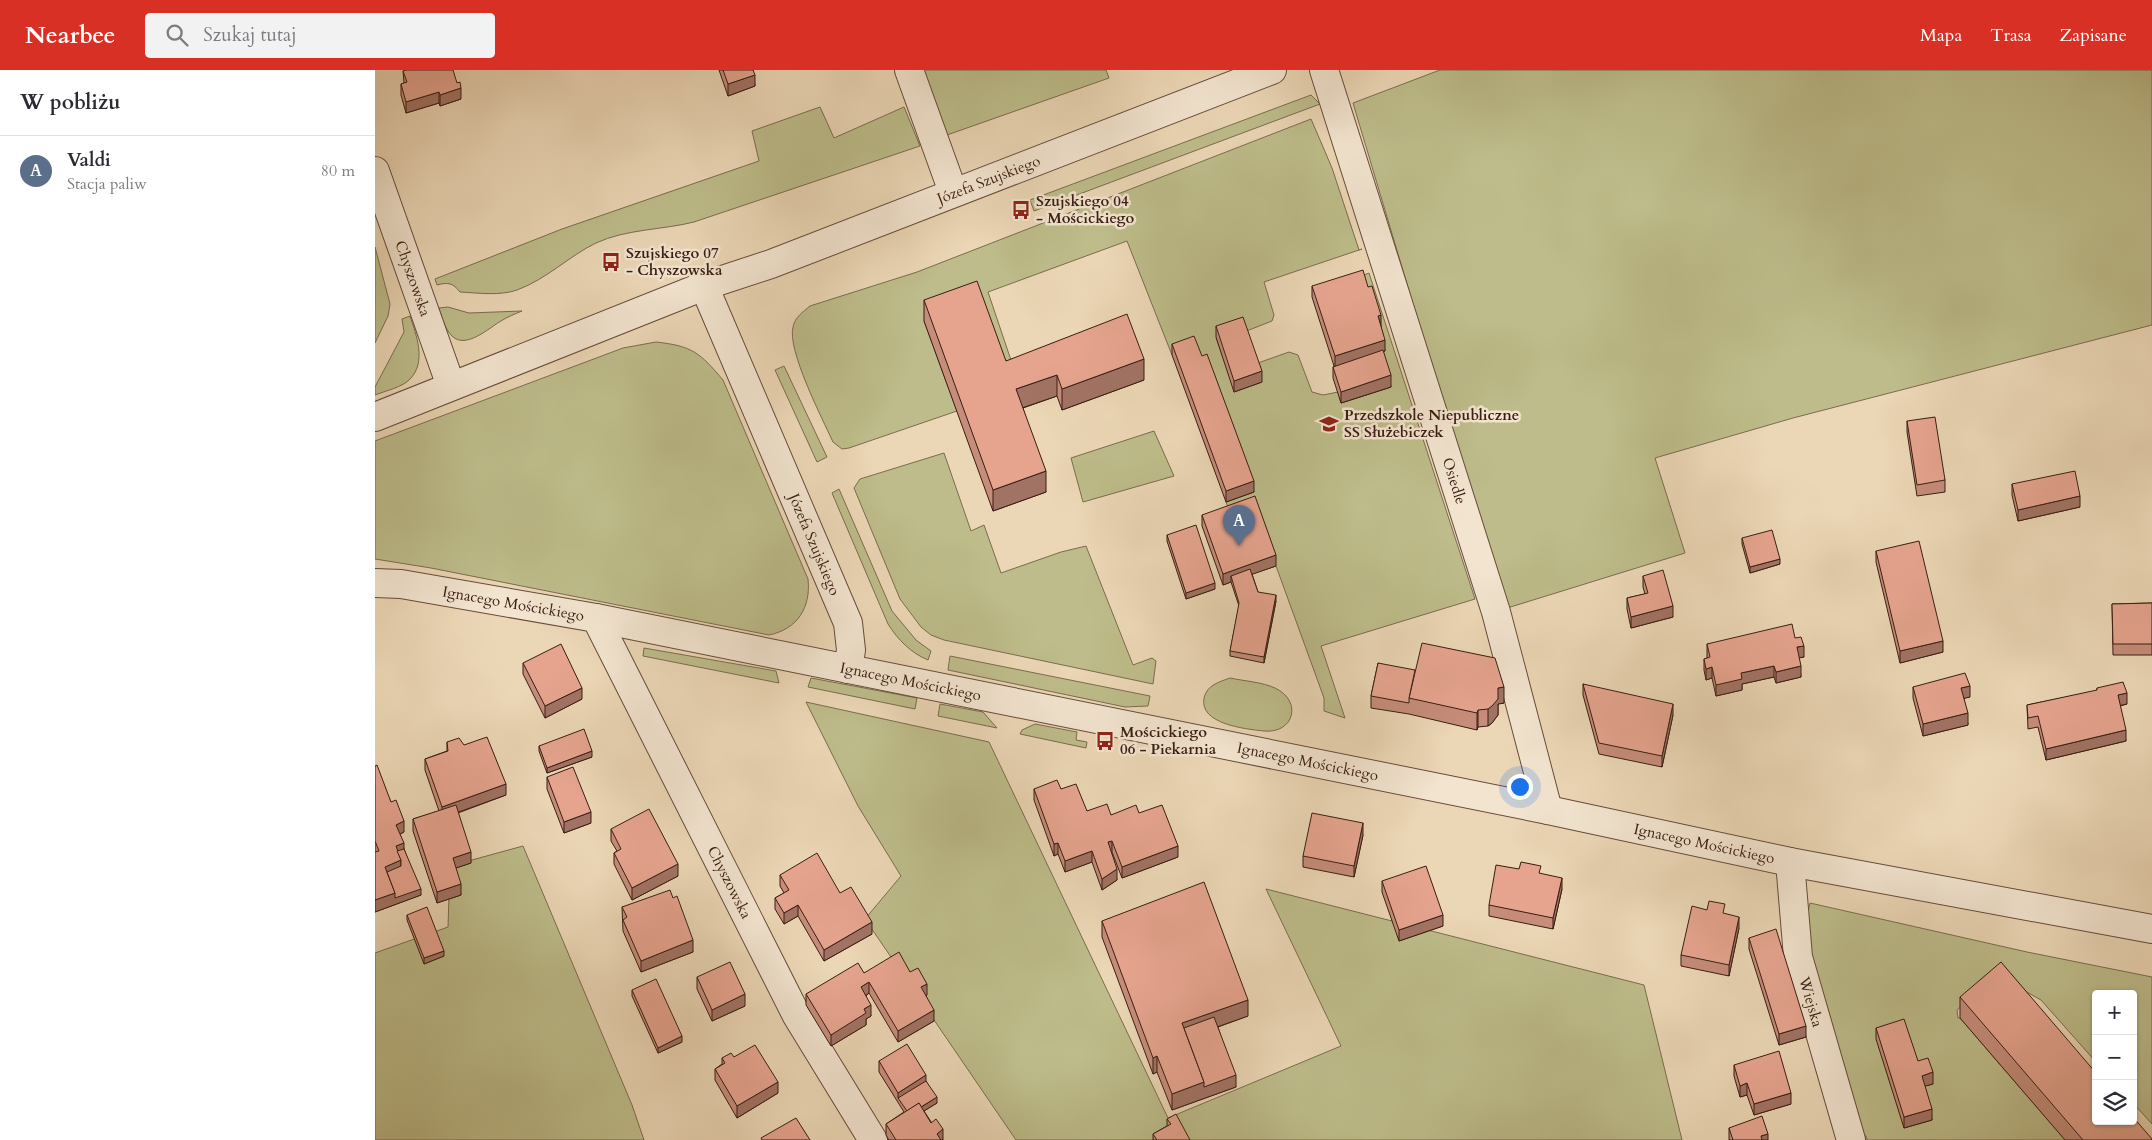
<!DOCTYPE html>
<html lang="pl">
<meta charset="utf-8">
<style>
:root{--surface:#fff;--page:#f2f2f3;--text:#2b2b33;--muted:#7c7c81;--line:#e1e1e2;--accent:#d93025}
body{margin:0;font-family:Cardo,serif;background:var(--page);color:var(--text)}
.controls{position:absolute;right:15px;bottom:15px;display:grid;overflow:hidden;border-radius:5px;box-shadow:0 1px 4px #0004}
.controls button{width:45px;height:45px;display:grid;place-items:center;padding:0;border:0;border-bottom:1px solid var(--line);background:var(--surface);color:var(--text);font:25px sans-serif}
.you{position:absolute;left:1144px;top:716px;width:18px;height:18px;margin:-12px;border:4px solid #fff;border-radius:50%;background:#1a73e8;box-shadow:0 0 0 8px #1a73e833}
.badge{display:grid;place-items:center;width:32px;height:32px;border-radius:50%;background:var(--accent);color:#fff;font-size:16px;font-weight:700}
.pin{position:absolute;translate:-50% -41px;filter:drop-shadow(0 1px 2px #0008)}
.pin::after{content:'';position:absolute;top:26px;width:18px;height:15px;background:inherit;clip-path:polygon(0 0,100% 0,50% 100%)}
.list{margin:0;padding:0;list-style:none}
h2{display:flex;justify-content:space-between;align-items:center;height:65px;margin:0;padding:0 20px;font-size:21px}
h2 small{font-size:16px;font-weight:400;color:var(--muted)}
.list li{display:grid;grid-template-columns:32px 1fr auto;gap:15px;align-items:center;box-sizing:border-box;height:70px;padding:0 20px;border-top:1px solid var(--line)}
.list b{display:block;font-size:19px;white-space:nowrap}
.list p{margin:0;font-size:16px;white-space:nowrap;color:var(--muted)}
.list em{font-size:16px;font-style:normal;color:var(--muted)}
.icon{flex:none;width:28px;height:28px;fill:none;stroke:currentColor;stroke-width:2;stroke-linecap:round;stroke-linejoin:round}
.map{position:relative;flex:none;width:1777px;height:1070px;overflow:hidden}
header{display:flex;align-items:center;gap:30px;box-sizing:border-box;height:70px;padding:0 25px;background:var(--accent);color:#fff}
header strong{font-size:24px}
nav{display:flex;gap:28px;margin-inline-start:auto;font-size:18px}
.search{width:350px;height:45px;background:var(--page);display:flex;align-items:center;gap:12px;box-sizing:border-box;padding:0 18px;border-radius:5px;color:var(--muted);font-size:19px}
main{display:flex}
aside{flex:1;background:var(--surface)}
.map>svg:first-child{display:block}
.green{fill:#bdbc8a;stroke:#7b6c4e}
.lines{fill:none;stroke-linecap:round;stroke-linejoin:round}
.minor-casing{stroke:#664b3b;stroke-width:30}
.minor{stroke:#f2e4cf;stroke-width:28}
.wall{fill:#c68d7b;stroke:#391d12}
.shaded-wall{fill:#a17364;stroke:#391d12}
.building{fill:#e6a48f;stroke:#391d12}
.labels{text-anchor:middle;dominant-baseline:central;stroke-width:5;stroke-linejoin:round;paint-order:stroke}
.street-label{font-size:15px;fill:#391d12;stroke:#f2e4cf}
.poi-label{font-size:15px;font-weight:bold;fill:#391d12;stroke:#f2e4cf;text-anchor:start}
</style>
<header>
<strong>Nearbee</strong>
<div class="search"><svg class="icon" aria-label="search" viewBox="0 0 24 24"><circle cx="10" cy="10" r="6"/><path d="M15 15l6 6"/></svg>Szukaj tutaj</div>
<nav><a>Mapa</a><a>Trasa</a><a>Zapisane</a></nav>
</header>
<main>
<aside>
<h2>W pobliżu<small></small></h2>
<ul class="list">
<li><span class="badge" style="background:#5c6f8a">A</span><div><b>Valdi</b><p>Stacja paliw</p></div><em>80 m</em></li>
</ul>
</aside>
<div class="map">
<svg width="1777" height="1070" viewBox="0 0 1777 1070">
<rect width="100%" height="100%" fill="#ebd6b5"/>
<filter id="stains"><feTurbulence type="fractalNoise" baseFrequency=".004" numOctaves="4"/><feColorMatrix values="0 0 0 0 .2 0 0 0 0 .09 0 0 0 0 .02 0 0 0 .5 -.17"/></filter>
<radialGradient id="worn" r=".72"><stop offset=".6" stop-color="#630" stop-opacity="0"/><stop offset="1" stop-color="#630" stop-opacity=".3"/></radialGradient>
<g class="green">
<path d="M548 0H731L734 8 572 65Z"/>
<path d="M1065 0H1777V255L1418 348 1280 388 1310 483 1129 539 978 33Z"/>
<path d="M936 25 945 34 659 141 655 130Z"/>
<path d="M445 37 459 68 529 37 545 76 319 152C287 160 251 159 221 173 194 186 172 209 142 220 125 226 103 223 85 222 78 213 73 212 62 215L60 209 187 159 384 91 377 61Z"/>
<path d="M936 49 957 98 984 180 987 179 889 212 899 245 897 251 869 262 841 268 860 322 880 294 914 282 923 285 937 322 948 325 963 322 966 333 1016 317 984 207 994 203 1100 529 946 576 970 648 949 641V628L901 496 856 446 851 432 878 422 819 277 797 285 752 171 613 222 642 308 549 251 582 341 474 378 467 379 458 372C447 348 412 280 418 257 420 247 428 242 435 236L542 202Z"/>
<path d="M0 177 15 234 13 246 0 273Z"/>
<path d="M73 237 94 243 147 241C140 244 132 247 126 251 115 257 91 280 77 266 70 259 67 248 64 238Z"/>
<path d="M35 246C41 264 52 292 35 309 28 317 10 321 0 325V317L29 262 27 249Z"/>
<path d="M281 272C318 276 325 283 348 310L433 509C436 537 423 559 394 565L56 498 0 489V371L248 278Z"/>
<path d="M409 296 452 387 442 392 400 300Z"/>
<path d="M779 361 799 406 708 432 696 388Z"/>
<path d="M569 383 596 461 609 455 626 503 686 482 711 476 758 595 777 588 781 591 778 614 569 570 556 565 546 557 525 529 479 418 485 409Z"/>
<path d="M464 419 517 541 541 570 556 581 553 590C536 583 523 570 513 554L457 423Z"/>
<path d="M269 578 401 601 404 613 268 586Z"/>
<path d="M575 586 775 626 773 636 750 637 573 600Z"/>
<path d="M436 608 542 628 540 639 433 617Z"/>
<path d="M855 608C869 611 887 612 900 618 928 631 919 664 889 661 870 659 824 654 829 628 832 615 844 612 855 608Z"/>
<path d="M431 632 614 672 793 1048 966 976 891 819 1269 915 1307 1070H641L490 849 526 806 483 736Z"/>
<path d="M565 634 608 642 622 658 563 646Z"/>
<path d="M660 654 702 662 701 670 712 672 711 678 645 664 647 660Z"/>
<path d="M148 776 257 1035 269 1070H0V883L73 857 75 796Z"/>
<path d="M1435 833 1652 882 1777 907V1054L1758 1033V924H1721V992L1666 930 1623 906 1582 940 1583 948H1585L1690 1070H1492L1491 1066 1474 1062 1423 887Z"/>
</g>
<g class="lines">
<g class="minor-casing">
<g id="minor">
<path d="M534 0 578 122"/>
<path id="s1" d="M949 0 1121 542 1173 740"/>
<path id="s2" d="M0 101 76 316"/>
<path id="s3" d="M329 216 473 553 476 580 473 599"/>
<path id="s4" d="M0 347 329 216 396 194 897 0"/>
<path id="s5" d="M0 513 26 514 221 548 1173 740 1415 792 1777 859"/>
<path id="s6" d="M221 548 422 946 498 1070"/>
<path id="s7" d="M1415 792 1423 887 1476 1070"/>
</g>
</g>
<use href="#minor" class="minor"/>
</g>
<g class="wall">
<path d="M344 0H378L380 16 353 26Z"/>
<path d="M28 1 86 29 65 36 64 33 31 43 26 25V14L29 13Z"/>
<path d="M937 216 1006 256 1010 281 1008 282 1016 317 966 333 958 308V297L959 296 937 227Z"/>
<path d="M549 230 631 291 769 310 687 340 682 326 648 338 671 422 618 441 549 251Z"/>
<path d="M841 256 887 312 859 322 841 267Z"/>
<path d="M797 274 827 286 879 422 851 432 797 285Z"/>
<path d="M1532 351 1570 410V422L1542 426 1532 362Z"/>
<path d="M1637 414 1705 437 1643 451 1637 425Z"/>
<path d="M827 445 901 496 877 504 883 522 901 531 889 593 855 586V581L864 536 856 512 848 515 827 456Z"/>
<path d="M792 465 840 519 811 529 792 471Z"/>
<path d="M1367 468 1405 494 1375 503 1367 474Z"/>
<path d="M1501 481 1568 582 1525 593 1501 492Z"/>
<path d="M1268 506 1298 547 1256 558 1252 539V528L1270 524 1268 517Z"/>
<path d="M1777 533V585H1738L1737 534Z"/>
<path d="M1420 568 1429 587 1424 588 1426 607 1401 613 1399 607 1367 614V620L1341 626 1337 608 1331 610 1329 600V589L1332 588V574Z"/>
<path d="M148 593 207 629 170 648 148 604Z"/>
<path d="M1003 593 1129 633 1123 634V645L1117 653 1113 656 1103 657 1102 660 1034 644 996 638V626Z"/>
<path d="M1208 614 1298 645 1287 697 1224 684 1208 625Z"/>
<path d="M1538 617 1595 627 1589 628 1593 655 1548 666 1538 628Z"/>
<path d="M1722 618 1752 634 1745 636 1751 671 1671 690 1663 657 1653 659 1652 635 1722 621Z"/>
<path d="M72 672 131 725 83 743 96 793 81 798 86 825 62 833 38 761V749L64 741 50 700V689L72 681Z"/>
<path d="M164 676 217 687 172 703 164 681Z"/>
<path d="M0 696 29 762 25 764 29 779 46 825 0 842Z"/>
<path d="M172 707 216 753 189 763 172 719Z"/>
<path d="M659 719H686L712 741 736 745 764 743 803 787 747 808 737 782H736L742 810 727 820 717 792 690 802 683 784 679 786 659 730Z"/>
<path d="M236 759 303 806 257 830 239 794V783L242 781 236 771Z"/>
<path d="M988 765 979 807 928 797V786Z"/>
<path d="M1166 804 1187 819 1178 859 1114 846V835Z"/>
<path d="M405 805 465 823 497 864 449 891 423 846 409 854 400 839V828L409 823 405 816Z"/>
<path d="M1007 811 1068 856 1024 871 1007 822Z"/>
<path d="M298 828 318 882 266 902 248 861 247 837Z"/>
<path d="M1350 844 1364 858 1354 906 1306 896V885Z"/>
<path d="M32 845 69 886 49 894 32 850Z"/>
<path d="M727 851 873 946 843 957 861 1017 797 1040 782 1002 778 1004 727 867Z"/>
<path d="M1374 868 1431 967 1404 975 1374 879Z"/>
<path d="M535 902 552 925 551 926 559 951 523 972 494 923 491 926 496 946 491 949V955L456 976 431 935V924L489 903Z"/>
<path d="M322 907 370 936 337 951 322 919Z"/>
<path d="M257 920 307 972 283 983 257 926Z"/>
<path d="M1585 927 1777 1070H1690L1585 948Z"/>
<path d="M1501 958 1543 991 1558 1014 1550 1016 1557 1050 1529 1058 1501 969Z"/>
<path d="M359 987 403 1023 362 1048 340 1010V999L347 994V988Z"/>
<path d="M504 991 551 1011 562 1033 549 1041 568 1070H514L511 1065V1054L529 1042 504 1002Z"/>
<path d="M1359 995 1416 1034 1379 1045 1372 1025 1365 1027 1359 1006Z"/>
<path d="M792 1049 815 1070H778V1064L792 1056Z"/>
<path d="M1354 1058 1393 1070H1354Z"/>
</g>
<g class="shaded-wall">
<path d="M380 5V16L353 26V14Z"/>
<path d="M86 18V29L65 36V25Z"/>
<path d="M64 22V33L31 43V32Z"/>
<path d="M1006 245V256L1003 246Z"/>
<path d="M1010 270V281L960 297V286Z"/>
<path d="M769 289V310L687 340V319Z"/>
<path d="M887 301V312L859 322V311Z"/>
<path d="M682 305V326L641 340V319Z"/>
<path d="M1016 305V317L966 333V322Z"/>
<path d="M671 401V422L618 441V420Z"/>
<path d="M879 411V422L851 432V421Z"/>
<path d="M1705 426V437L1643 451V440Z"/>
<path d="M901 485V496L858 511 856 506V512L848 515V504Z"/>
<path d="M1405 489V494L1375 503V497Z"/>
<path d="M840 513V519L811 529V523Z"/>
<path d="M901 525V531L889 593V587Z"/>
<path d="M1298 536V547L1256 558V547Z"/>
<path d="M1568 571V582L1525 593V581Z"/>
<path d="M1429 576V587L1422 588V577Z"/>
<path d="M1399 596V607L1367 614V620L1341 626V615L1366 603Z"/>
<path d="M1426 596V607L1401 613V602Z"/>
<path d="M1337 597V608L1331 610V599Z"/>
<path d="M1595 616V627L1586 629V618Z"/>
<path d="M1129 617V633L1123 634V645L1117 653 1113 656V639L1123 618Z"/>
<path d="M207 618V629L170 648V636Z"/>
<path d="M1752 623V634L1743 636V625Z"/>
<path d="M1298 634V645L1287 697V686Z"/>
<path d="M1103 640V657L1102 660V643Z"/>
<path d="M1593 643V655L1548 666V654Z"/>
<path d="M1751 660V671L1671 690V679Z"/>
<path d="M217 681V687L172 703V698Z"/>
<path d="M131 714V725L67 748V737Z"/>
<path d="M216 742V753L189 763V752Z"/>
<path d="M29 751V762L21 766V755Z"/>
<path d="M988 753V765L979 807V796Z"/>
<path d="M737 771V782L733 784V772Z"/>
<path d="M29 773V785L23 787 21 776Z"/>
<path d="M683 773V784L679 786V774Z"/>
<path d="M803 776V787L747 808V797Z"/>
<path d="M717 781V792L690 802V791Z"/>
<path d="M96 782V793L78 799V788Z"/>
<path d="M26 790V801L12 807 10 797Z"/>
<path d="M303 794V806L257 830V818Z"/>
<path d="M742 799V810L727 820V809Z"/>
<path d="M1187 808V819L1178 859V848Z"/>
<path d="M86 814V825L62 833V822Z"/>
<path d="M46 819V825L0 842V830L20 823Z"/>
<path d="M423 835V846L409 854V843Z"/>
<path d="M1068 845V856L1024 871V860Z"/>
<path d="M1364 847V858L1354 906V895Z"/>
<path d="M497 852V864L449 891V880Z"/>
<path d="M318 870V882L266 902V891Z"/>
<path d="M69 881V886L49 894V888Z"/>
<path d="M494 912V923L486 929V917Z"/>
<path d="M552 914V925L546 929V917Z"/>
<path d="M370 924V936L337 951V940Z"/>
<path d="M873 930V946L811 968 807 953Z"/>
<path d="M496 935V946L491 949V955L456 976V965L489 939Z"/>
<path d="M559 940V951L523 972V961Z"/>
<path d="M1431 956V967L1404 975V964Z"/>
<path d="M307 966V972L283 983V978Z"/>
<path d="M782 986V1002L778 1004V988Z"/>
<path d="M1558 1002V1014L1547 1017V1006Z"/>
<path d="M551 1005V1016L523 1028V1023Z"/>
<path d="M861 1005V1017L797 1040V1024L829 1012Z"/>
<path d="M403 1012V1023L362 1048V1036Z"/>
<path d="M1372 1013V1025L1365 1027V1016Z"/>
<path d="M1416 1023V1034L1379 1045V1034Z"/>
<path d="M562 1027V1033L534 1050V1045Z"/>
<path d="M1557 1039V1050L1529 1058V1047Z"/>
<path d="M568 1059V1070H562V1064Z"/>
<path d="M1393 1064V1070H1386V1066Z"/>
</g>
<g class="building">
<path d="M31 0H78L82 13 85 12 86 18 65 25 64 22 31 32 26 14 32 12 28 1Z"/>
<path d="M348 0H378L380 5 353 14Z"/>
<path d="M988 200 993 217 997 216 1006 245 1003 246 1010 270 960 286 937 216Z"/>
<path d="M602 211 631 291 752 244 769 289 687 319 682 305 641 319 671 401 618 420 549 230Z"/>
<path d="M868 247 887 301 859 311 841 256Z"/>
<path d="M819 266 827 286 832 284 879 411 851 421 797 274Z"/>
<path d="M1008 280 1016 305 966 322 958 297Z"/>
<path d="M1560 347 1570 410 1542 415 1532 351Z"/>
<path d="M1700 401 1705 426 1643 440 1637 414Z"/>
<path d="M880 426 901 485 848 504 827 445Z"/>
<path d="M821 455 840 513 811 523 792 465Z"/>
<path d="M1397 460 1405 489 1375 497 1367 468Z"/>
<path d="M1544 471 1568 571 1525 581 1501 481Z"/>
<path d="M875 499 883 522 901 525 889 587 855 581 864 533 856 506Z"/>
<path d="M1288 500 1298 536 1256 547 1252 528 1273 523 1268 506Z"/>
<path d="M1777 533V574H1738L1737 534Z"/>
<path d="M1417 554 1420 568 1426 567 1429 576 1422 577 1426 596 1401 602 1399 596 1366 603 1367 609 1341 615 1337 597 1331 599 1329 589 1335 587 1332 574Z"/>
<path d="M1047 573 1120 588 1129 617 1123 618V629L1117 636 1113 639 1103 640 1102 643 1034 628Z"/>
<path d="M186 574 207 618 170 636 148 593Z"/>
<path d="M1003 593 1040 600 1034 628V633L996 626Z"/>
<path d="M1590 603 1595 616 1586 618 1593 643 1548 654 1538 617Z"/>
<path d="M1748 612 1752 623 1743 625 1751 660 1671 679 1663 646 1653 648 1652 635 1722 620V618Z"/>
<path d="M1208 614 1298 634 1287 686 1224 673Z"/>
<path d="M209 659 217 681 172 698 164 676Z"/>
<path d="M112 667 131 714 67 737 50 689 73 681 72 672 84 668 89 675Z"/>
<path d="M2 695 16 732 21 730 29 751 21 755 29 773 21 776 26 790 10 797 20 823 0 830V782L4 781 0 771V696Z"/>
<path d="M198 697 216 742 189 752 172 707Z"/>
<path d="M682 710 686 719 701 714 712 741 732 734 736 745 761 735 764 743 787 735 803 776 747 797 737 771 733 772 742 799 727 809 717 781 690 791 683 773 679 774 659 719Z"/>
<path d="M81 735 96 782 78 788 86 814 62 822 38 749Z"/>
<path d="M274 739 303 794 257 818 239 783 246 779 236 759Z"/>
<path d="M937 743 988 753 979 796 928 786Z"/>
<path d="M29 779 46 819 20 828V823L12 802 26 796V790L22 781Z"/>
<path d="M442 783 465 823 476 817 497 852 449 880 423 835 409 843 400 828 414 820 405 805Z"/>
<path d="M1146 792 1166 796 1164 803 1187 808 1178 848 1114 835 1121 795 1144 799Z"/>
<path d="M1051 796 1068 845 1024 860 1007 811Z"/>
<path d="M829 812 873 930 807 953 829 1012 797 1024 782 986 778 988 727 851Z"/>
<path d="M295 820 298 828 302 826 318 870 266 891 248 850 252 847 247 837Z"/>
<path d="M1334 831 1350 834 1348 843 1364 847 1354 895 1306 885 1317 836 1332 840Z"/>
<path d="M52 837 69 881 49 888 32 845Z"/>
<path d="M1401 859 1431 956 1404 964 1374 868Z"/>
<path d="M524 882 535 902 543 898 552 914 546 917 559 940 523 961 494 912 486 917 496 935 489 939 491 943 456 965 431 924 483 893 489 903Z"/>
<path d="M355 892 370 924 337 940 322 907Z"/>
<path d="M1626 892 1721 1003V1051H1758V1047L1777 1069V1070H1708L1585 927Z"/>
<path d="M281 909 307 966 283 978 257 920Z"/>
<path d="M839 947 861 1005 829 1017V1012L809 958Z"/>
<path d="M1529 949 1543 991 1553 988 1558 1002 1547 1006 1557 1039 1529 1047 1501 958Z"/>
<path d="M532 974 551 1005 523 1023 504 991Z"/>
<path d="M380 975 403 1012 362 1036 340 999 350 993 347 988 356 983 359 987Z"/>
<path d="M1404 981 1416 1023 1379 1034 1372 1013 1365 1016 1359 995Z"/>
<path d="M551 1011 562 1027 546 1037 544 1033 532 1041 523 1028Z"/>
<path d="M544 1033 556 1053 561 1049 568 1059 562 1064 566 1070H521L511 1054Z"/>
<path d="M801 1044 815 1070H782L778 1064 796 1054 792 1049Z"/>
<path d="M1387 1046 1393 1064 1386 1066 1387 1070H1358L1354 1058Z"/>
<path d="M421 1048 435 1070H387L386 1068Z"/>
</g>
<defs>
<g id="bus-bare" transform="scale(1.5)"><path d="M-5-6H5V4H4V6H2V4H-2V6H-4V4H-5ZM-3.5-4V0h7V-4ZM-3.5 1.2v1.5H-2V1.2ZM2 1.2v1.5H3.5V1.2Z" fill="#8f2418" stroke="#f2e4cf" stroke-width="2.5" paint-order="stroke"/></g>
<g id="school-bare" transform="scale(1.5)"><path d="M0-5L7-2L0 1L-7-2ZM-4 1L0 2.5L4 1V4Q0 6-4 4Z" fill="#8f2418" stroke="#f2e4cf" stroke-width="2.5" paint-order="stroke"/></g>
</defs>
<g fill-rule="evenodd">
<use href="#bus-bare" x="646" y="140"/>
<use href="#bus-bare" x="236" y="192"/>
<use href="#school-bare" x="954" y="354"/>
<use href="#bus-bare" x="730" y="671"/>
</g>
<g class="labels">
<g class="street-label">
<text stroke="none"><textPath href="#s4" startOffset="658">Józefa Szujskiego</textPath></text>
<text stroke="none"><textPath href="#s2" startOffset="114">Chyszowska</textPath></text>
<text stroke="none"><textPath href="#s1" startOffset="431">Osiedle</textPath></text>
<text stroke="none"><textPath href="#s3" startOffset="281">Józefa Szujskiego</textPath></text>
<text stroke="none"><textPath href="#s5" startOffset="140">Ignacego Mościckiego</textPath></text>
<text stroke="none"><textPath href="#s5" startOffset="545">Ignacego Mościckiego</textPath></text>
<text stroke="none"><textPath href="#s5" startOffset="950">Ignacego Mościckiego</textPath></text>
<text stroke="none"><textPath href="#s5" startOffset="1355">Ignacego Mościckiego</textPath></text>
<text stroke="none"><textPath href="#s6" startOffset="296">Chyszowska</textPath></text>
<text stroke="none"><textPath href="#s7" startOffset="142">Wiejska</textPath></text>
</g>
<g class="poi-label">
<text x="661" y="131">Szujskiego 04<tspan x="661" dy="17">- Mościckiego</tspan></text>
<text x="251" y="183">Szujskiego 07<tspan x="251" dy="17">- Chyszowska</tspan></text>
<text x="969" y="345">Przedszkole Niepubliczne<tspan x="969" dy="17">SS Służebiczek</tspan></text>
<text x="745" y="662">Mościckiego<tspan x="745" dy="17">06 - Piekarnia</tspan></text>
</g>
</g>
<rect width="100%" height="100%" filter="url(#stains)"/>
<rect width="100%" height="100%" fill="url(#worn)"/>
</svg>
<div class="controls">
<button>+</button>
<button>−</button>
<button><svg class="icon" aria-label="layers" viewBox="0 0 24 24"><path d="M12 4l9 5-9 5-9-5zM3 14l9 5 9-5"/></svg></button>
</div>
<div class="you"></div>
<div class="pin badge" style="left:864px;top:476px;background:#5c6f8a">A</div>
</div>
</main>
